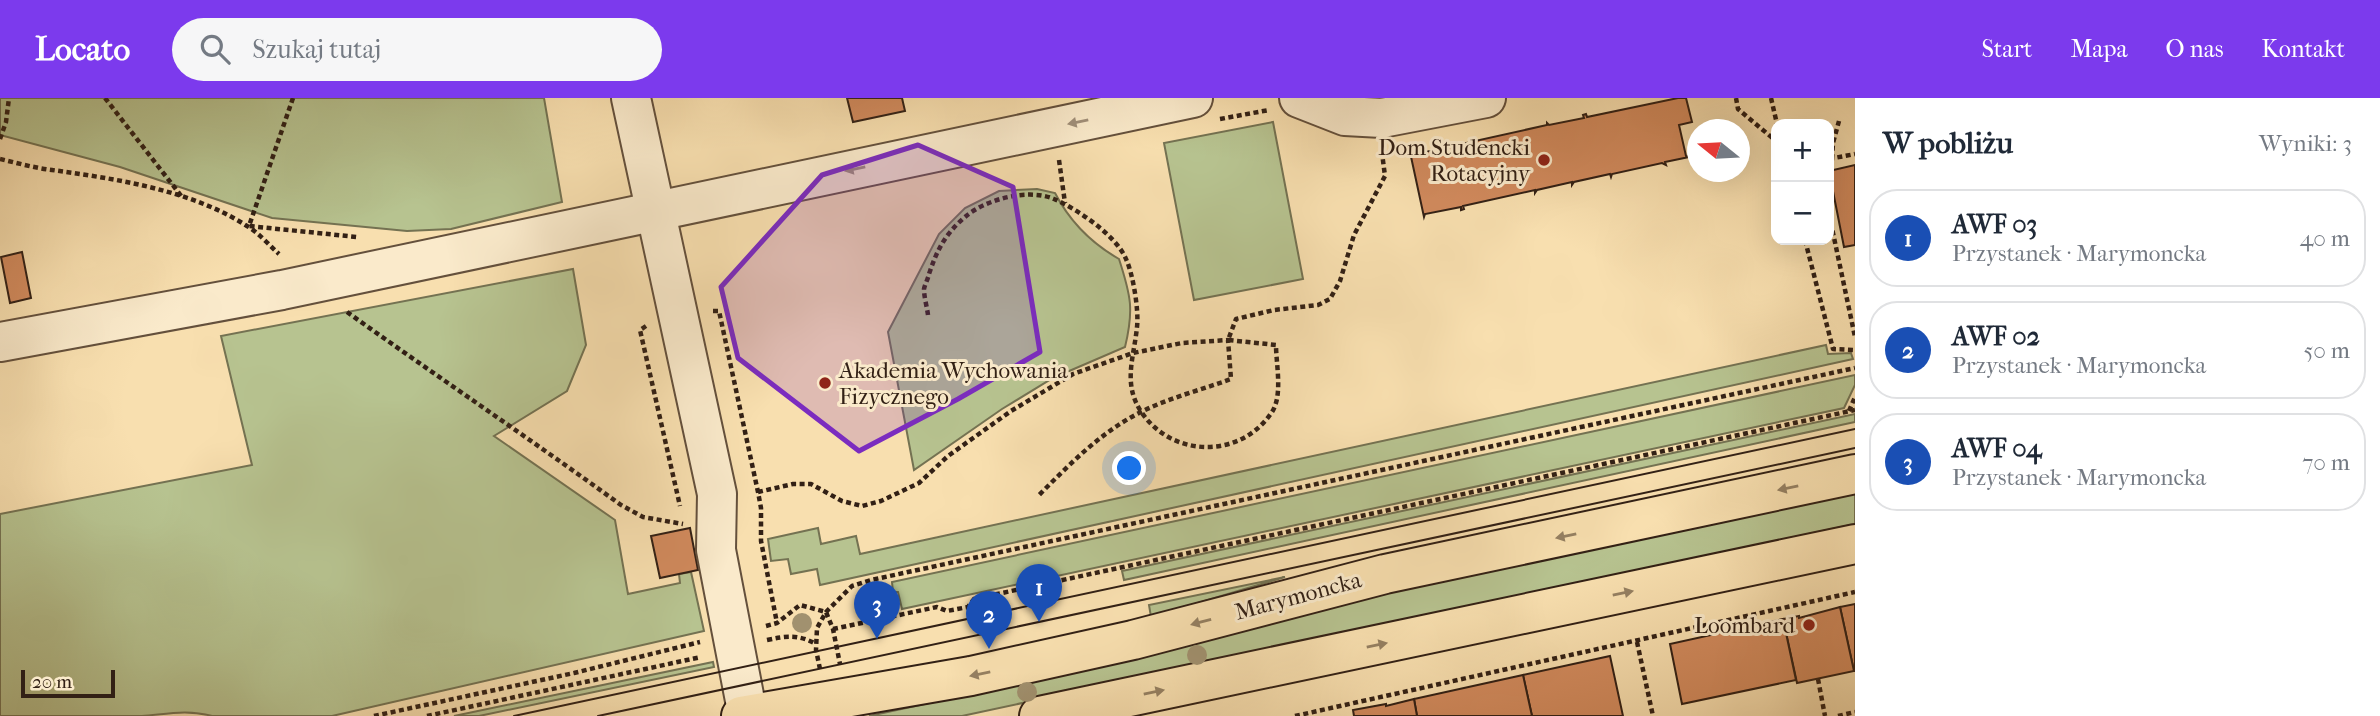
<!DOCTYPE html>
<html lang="pl">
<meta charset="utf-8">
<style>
:root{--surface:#fff;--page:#f6f6f7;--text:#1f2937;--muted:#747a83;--line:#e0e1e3;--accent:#7c3aed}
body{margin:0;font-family:"IM FELL French Canon",serif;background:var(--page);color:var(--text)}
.controls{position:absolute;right:21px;top:21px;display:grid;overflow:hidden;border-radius:14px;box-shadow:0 7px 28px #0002}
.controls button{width:63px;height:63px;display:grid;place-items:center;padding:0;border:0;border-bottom:2px solid var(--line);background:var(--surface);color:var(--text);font:35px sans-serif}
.compass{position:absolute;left:1687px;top:21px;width:63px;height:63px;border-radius:50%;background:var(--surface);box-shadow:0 7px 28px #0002;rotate:288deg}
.scale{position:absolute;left:21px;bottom:18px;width:94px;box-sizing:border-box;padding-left:7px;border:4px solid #322015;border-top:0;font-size:19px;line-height:24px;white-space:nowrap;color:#322015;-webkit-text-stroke:5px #faeacb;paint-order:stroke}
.you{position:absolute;left:1130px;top:371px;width:24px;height:24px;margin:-18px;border:5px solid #fff;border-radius:50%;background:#1a73e8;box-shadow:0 0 0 10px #1a73e833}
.badge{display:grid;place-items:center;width:46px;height:46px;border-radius:50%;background:var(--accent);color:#fff;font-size:23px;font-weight:700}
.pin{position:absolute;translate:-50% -58px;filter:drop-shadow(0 2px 4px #0008)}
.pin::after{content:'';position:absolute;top:37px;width:24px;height:21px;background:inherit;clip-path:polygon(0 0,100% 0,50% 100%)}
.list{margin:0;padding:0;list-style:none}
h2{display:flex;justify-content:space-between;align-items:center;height:91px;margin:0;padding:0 28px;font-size:30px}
h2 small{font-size:23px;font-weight:400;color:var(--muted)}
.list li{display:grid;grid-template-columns:46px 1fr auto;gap:21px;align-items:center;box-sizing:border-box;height:98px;margin:0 14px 14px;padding:0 14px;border:2px solid var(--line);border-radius:28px}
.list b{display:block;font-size:26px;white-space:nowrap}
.list p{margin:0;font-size:23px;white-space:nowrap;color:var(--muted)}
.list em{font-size:23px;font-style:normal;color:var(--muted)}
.icon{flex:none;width:38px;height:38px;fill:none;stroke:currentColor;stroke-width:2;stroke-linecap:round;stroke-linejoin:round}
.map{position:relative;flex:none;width:1855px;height:618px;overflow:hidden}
header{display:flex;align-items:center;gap:42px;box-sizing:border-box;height:98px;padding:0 35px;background:var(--accent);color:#fff}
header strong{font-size:33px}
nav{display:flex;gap:38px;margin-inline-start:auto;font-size:24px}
.search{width:490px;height:63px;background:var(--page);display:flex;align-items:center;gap:18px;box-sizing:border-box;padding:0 24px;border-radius:38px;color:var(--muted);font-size:26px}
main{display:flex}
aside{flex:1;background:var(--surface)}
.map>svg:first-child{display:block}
.green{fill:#b7c390;stroke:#747252;stroke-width:2}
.building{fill:#d18a5d;stroke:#322015;stroke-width:2}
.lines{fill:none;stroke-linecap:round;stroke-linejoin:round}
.minor-casing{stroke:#64503c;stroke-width:42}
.major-casing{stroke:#322015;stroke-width:42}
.path{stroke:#322015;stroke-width:4.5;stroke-dasharray:5 3.5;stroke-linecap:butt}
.minor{stroke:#faeacb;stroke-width:38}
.major{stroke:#f8dfaf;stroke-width:38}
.tram{stroke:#322015;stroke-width:2}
.tree{fill:#a1916f}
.oneway{fill:#a08f79}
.oneway2{fill:#958062}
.marked{fill:#7b2cbf;fill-opacity:0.2;stroke:#7b2cbf;stroke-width:5;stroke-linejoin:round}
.poi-dot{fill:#8f2418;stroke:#faeacb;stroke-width:2.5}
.labels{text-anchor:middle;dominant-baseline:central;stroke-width:6;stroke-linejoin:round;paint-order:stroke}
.poi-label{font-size:23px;fill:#322015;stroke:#faeacb;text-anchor:end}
.street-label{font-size:23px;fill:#322015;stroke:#faeacb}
</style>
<header>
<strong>Locato</strong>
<div class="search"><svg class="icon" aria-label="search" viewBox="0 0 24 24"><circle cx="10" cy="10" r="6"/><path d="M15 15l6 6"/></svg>Szukaj tutaj</div>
<nav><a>Start</a><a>Mapa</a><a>O nas</a><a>Kontakt</a></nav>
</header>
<main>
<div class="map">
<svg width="1855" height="618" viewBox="0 0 1855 618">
<rect width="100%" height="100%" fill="#f8dfaf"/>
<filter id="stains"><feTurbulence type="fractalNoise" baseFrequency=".00286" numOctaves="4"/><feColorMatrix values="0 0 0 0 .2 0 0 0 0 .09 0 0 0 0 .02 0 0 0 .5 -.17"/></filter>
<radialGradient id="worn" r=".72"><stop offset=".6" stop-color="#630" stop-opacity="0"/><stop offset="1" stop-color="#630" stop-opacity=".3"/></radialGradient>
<g class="green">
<path d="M0 0H544L562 104 451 131 407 133 272 120 120 69 0 37Z"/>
<path d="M1273 24 1303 181 1194 202 1164 45Z"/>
<path d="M1037 91 1055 95C1070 124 1091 145 1119 161 1131 198 1134 212 1125 249L1053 280 1002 311 914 372 888 234 939 136 965 110 999 93Z"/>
<path d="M573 171 586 247 567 293 494 338 615 422 628 496 680 485 679 476 691 474 704 533 332 618H212C187 611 167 616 142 618 98 618 45 618 0 618V416L252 367 221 238Z"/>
<path d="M1826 247 1828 256 1851 255 1853 261 820 487 817 471 791 476 788 461 771 463 768 441 818 430 821 446 856 438 860 456Z"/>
<path d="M1855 277V287L1844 310 902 511 898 494H893L892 484Z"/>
<path d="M1855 316V324L1124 482 1122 473Z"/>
<path d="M1855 394V426L962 618H869L1143 559 1369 497Z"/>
<path d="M1285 479 1151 519 1149 507Z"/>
<path d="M713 564 714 569 479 618H454Z"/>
</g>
<g class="building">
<path d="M847 0H902L905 13 853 24Z"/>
<path d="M1678 0H1686L1692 24 1679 27 1686 58 1689 59 1665 64 1666 67 1662 65 1612 76 1611 79 1610 76 1574 84 1572 87V84L1537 92 1535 95V92L1463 108 1464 111 1461 112V109L1425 116 1424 119 1410 54 1412 57 1547 27V25L1549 27 1584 20 1583 17 1586 16 1587 19Z"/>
<path d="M1855 67V147L1844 149 1829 73Z"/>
<path d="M22 154 31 200 10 205 1 159Z"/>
<path d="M690 430 698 472 660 480 651 438Z"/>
<path d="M1855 506V573H1854L1840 509Z"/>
<path d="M1840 509 1854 573 1797 585 1783 521 1799 518V520Z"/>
<path d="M1783 521 1796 582 1682 606 1670 546Z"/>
<path d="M1610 558 1623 618H1532L1523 577Z"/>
<path d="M1523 577 1532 618H1417L1414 601Z"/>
<path d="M1414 601 1417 618H1354L1353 612 1386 606V608Z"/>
</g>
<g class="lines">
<g class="minor-casing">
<g id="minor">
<path d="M631 0 717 396 716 452 748 618"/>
<path d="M1299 0 1345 18 1382 20 1486 0"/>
<path d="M0 244 282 192 1193 0"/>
</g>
</g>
<g class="major-casing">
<g id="major">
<path d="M741 618 971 578 1133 542 1385 476 1855 376"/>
<path d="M1039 618 1855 446"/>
</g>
</g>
<g class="path">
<path d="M105 0 182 99"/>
<path d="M293 0 249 128 357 139"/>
<path d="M1736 0 1738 11 1776 43"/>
<path d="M1771 0 1777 26"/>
<path d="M1220 21 1269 12"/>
<path d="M0 41 6 24 9 0"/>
<path d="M0 61C17 65 35 70 52 72 117 81 191 92 247 128 259 135 269 147 279 156"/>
<path d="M1829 61 1855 56"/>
<path d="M1832 61 1833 45 1839 23"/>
<path d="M1059 62 1065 105"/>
<path d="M1829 116 1855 239"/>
<path d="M1805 142 1833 251 1855 252"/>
<path d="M713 213H719L758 394 761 410V443L777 525"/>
<path d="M347 214C438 279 530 341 621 407L643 419 683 426"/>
<path d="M928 217C927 209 924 199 924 191 925 186 928 181 929 176 937 152 945 136 965 119 986 101 1028 90 1054 101 1077 111 1116 137 1126 161 1133 176 1139 212 1137 229 1134 260 1122 286 1142 315 1173 360 1241 361 1272 314 1283 297 1276 266 1276 247L1228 242 1236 221 1274 212 1318 207 1330 201 1340 183 1354 137 1385 78 1382 55"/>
<path d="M646 228 640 232 680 408"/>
<path d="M1849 313 1855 299"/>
<path d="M758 394 793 386H811L842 403 862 408 881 403 919 385 948 358 1011 313 1073 276 1133 255 1182 245 1228 242 1231 281C1201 292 1168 300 1139 315 1100 335 1070 366 1039 397"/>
<path d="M766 528 777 525 800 507 826 514 833 531 840 566"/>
<path d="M833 531 937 509 947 513 968 509 974 501 1855 312"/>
<path d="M767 542C786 538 798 536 816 546"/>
<path d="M1637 544 1653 618"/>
<path d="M820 571 816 552 817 530 826 514 852 488 871 482 1855 270"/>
<path d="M1818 581 1825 618"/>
<path d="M374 618 574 575 700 544"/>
<path d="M427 618 701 559"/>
<path d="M1295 618 1855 494"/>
<path d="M1838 618 1855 614"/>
</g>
<use href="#minor" class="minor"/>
<use href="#major" class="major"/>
<g class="tram">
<path d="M514 618 1855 331"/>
<path d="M598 618 1855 350"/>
</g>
</g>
<g class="tree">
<circle cx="802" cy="525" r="10"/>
<circle cx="1197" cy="557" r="10"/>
<circle cx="1027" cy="594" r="10"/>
</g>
<defs><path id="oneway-solid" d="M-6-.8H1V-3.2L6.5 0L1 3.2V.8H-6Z" transform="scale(1.75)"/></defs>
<g class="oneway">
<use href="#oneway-solid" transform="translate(1078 24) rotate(168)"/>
<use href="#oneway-solid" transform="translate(855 71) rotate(168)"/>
</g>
<g class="oneway2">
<use href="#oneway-solid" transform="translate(1788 390) rotate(168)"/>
<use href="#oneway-solid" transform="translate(1566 438) rotate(168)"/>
<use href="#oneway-solid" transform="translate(1623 495) rotate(-12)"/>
<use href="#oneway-solid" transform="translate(1201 524) rotate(165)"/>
<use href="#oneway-solid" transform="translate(1377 547) rotate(-12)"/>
<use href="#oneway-solid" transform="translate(980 576) rotate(168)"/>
<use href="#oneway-solid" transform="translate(1154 594) rotate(-12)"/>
</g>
<path class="marked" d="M918 47 1013 89 1040 254 958 301 859 353 738 260 721 189 822 77Z"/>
<g class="poi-dot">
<circle cx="1544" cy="62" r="7"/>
<circle cx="825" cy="285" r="7"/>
<circle cx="1809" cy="527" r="7"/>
</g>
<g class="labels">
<g class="poi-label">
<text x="1530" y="49">Dom Studencki<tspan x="1530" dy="26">Rotacyjny</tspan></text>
<text x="839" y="272" text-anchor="start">Akademia Wychowania<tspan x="839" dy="26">Fizycznego</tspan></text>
<text x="1795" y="527">Loombard</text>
</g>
<g class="street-label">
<text transform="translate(1298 498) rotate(-15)">Marymoncka</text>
</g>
</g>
<rect width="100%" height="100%" filter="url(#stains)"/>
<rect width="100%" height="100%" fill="url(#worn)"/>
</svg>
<div class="controls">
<button>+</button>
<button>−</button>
</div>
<svg class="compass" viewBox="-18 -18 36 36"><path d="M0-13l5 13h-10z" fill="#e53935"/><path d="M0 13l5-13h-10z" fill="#747a83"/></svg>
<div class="scale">20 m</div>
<div class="you"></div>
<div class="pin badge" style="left:1039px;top:524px;background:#1a4fb4">1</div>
<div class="pin badge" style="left:989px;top:551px;background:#1a4fb4">2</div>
<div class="pin badge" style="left:877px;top:541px;background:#1a4fb4">3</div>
</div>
<aside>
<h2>W pobliżu<small>Wyniki: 3</small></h2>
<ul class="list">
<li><span class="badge" style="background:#1a4fb4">1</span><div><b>AWF 03</b><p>Przystanek · Marymoncka</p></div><em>40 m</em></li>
<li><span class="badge" style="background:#1a4fb4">2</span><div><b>AWF 02</b><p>Przystanek · Marymoncka</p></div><em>50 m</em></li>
<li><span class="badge" style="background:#1a4fb4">3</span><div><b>AWF 04</b><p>Przystanek · Marymoncka</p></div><em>70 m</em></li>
</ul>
</aside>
</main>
